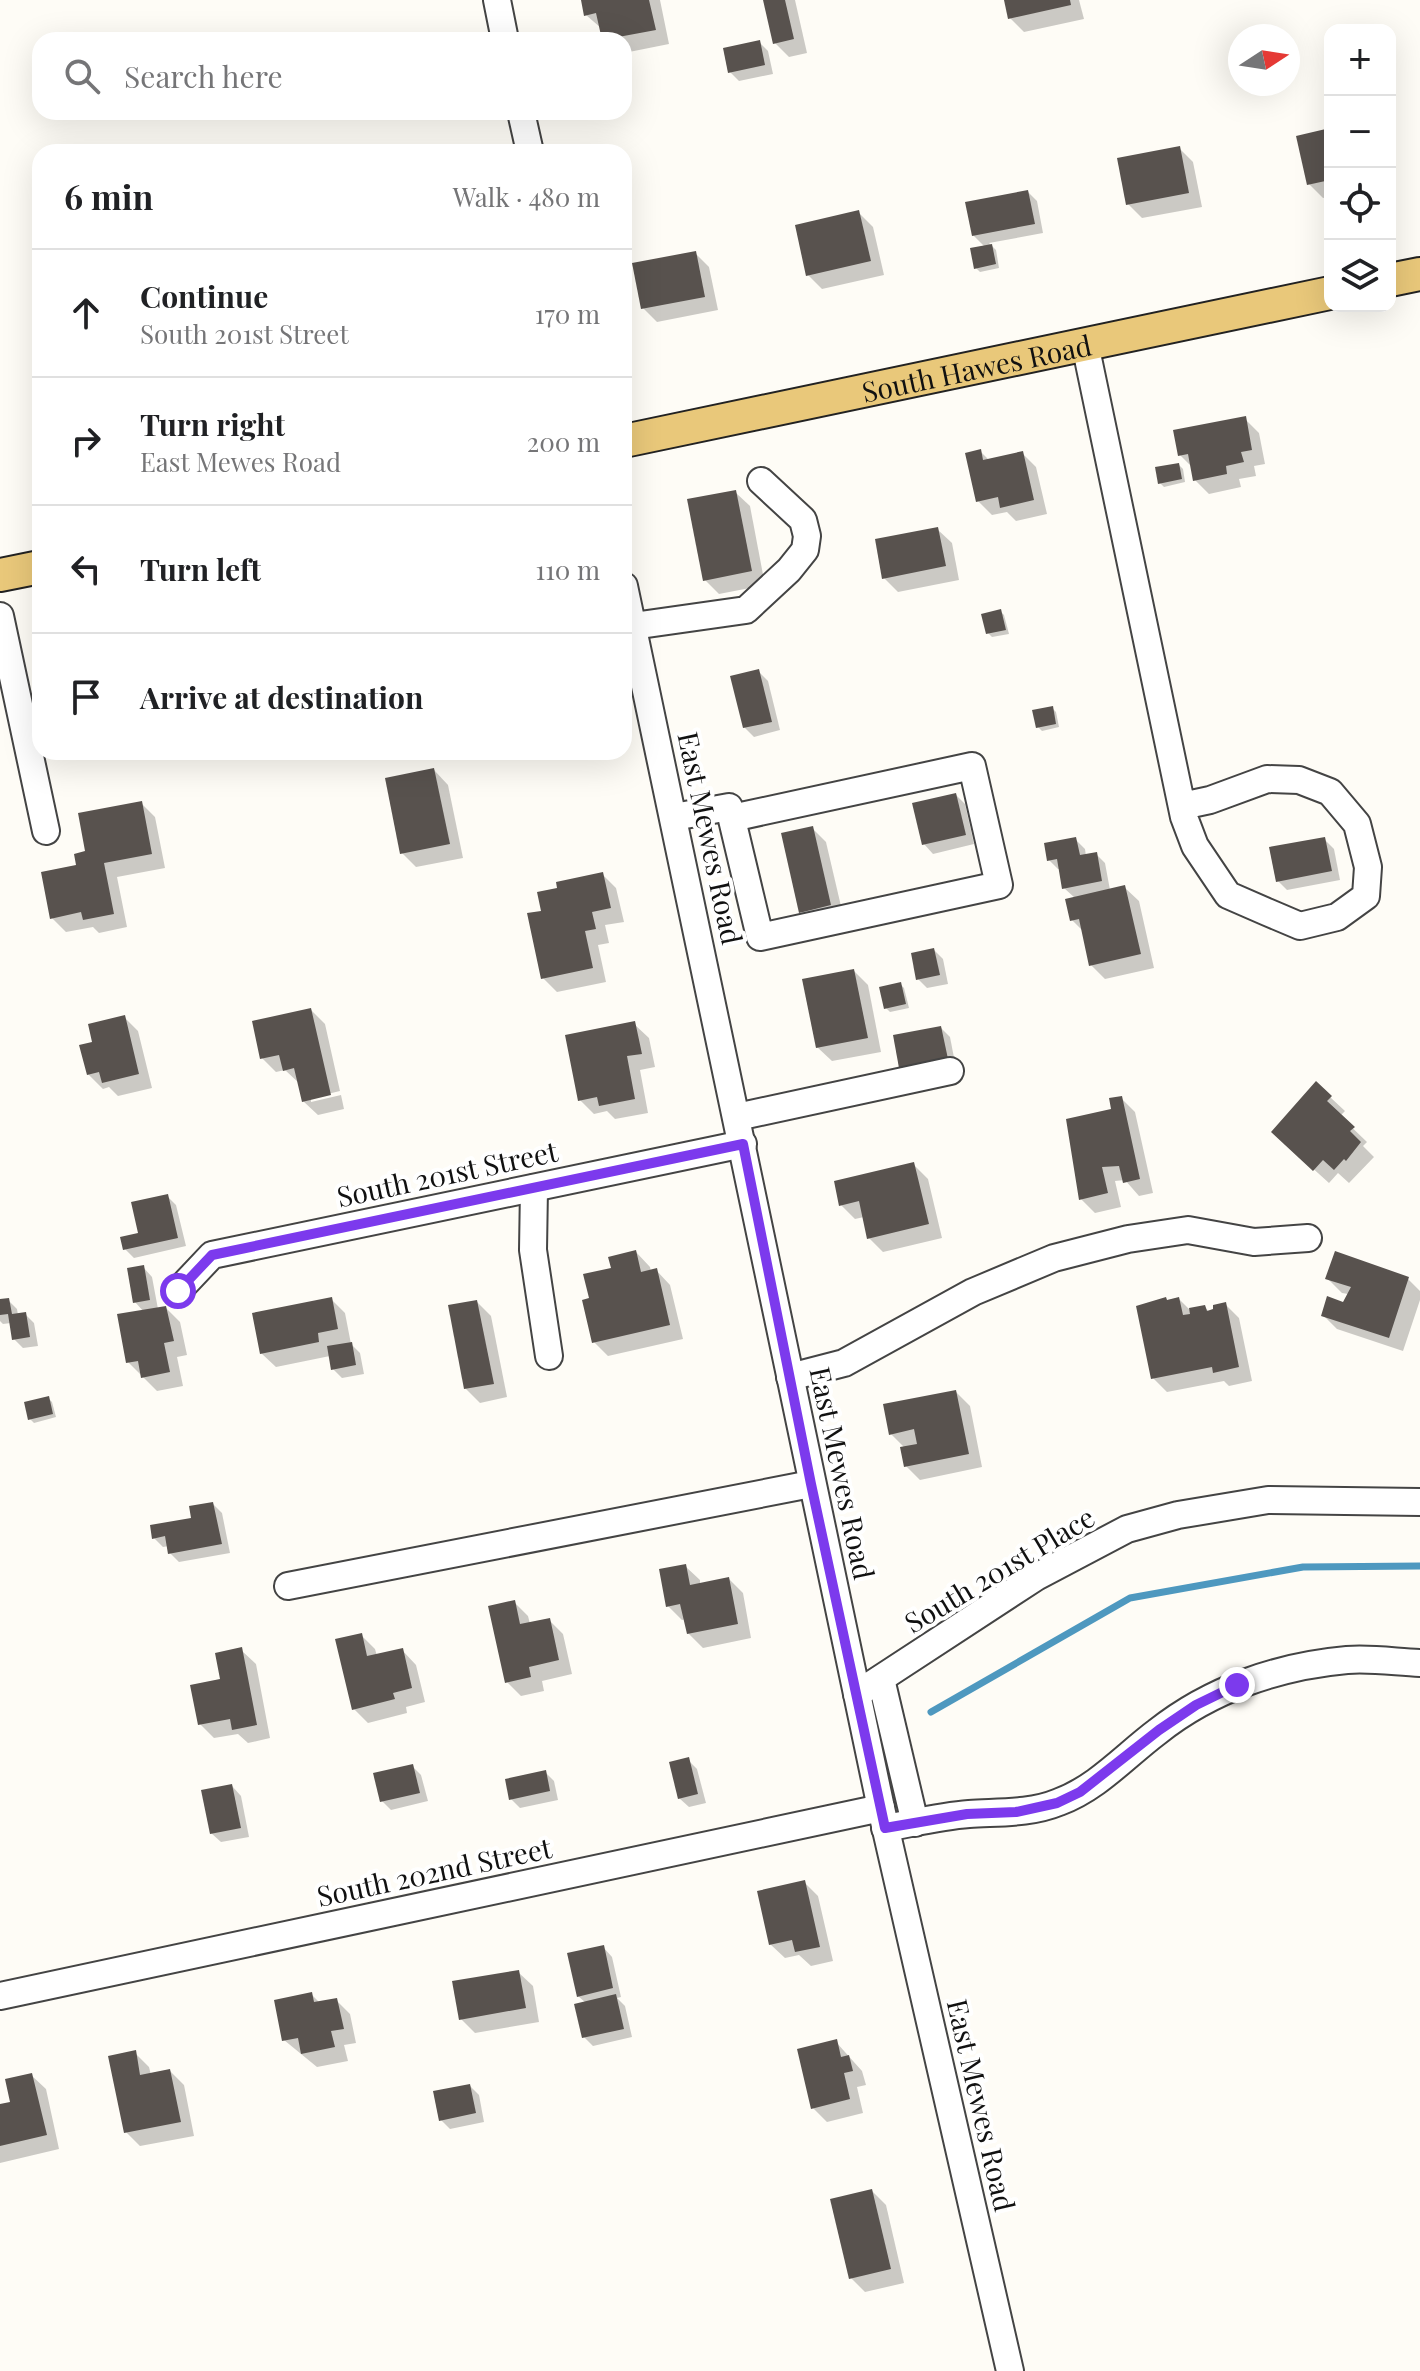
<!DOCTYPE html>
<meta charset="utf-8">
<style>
:root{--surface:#fff;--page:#f2f2f2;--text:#202124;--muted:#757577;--line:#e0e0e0}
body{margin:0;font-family:"Playfair Display",serif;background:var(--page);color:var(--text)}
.controls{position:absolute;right:24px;top:24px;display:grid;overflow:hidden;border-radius:16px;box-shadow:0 8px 32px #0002}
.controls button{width:72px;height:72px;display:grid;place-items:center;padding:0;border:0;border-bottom:2px solid var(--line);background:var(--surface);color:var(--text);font:40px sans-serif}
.compass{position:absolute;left:1228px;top:24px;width:72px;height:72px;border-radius:50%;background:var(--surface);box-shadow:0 8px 32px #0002;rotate:78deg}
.stop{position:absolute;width:24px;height:24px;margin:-18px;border:6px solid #7c3aed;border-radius:50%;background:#fff}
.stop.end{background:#7c3aed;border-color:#fff;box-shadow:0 2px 8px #0008}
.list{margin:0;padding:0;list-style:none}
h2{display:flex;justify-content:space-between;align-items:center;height:104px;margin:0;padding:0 32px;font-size:34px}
h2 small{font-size:26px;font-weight:400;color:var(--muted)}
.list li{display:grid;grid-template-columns:52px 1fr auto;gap:24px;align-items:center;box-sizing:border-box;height:128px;padding:0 32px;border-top:2px solid var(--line)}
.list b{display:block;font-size:30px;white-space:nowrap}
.list p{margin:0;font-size:26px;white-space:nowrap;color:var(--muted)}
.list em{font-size:26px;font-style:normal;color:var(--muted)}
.icon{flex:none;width:44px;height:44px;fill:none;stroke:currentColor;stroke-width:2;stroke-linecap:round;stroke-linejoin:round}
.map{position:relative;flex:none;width:1420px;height:2371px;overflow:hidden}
.search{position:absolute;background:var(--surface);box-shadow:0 8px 32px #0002;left:32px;top:32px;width:600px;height:88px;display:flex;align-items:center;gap:20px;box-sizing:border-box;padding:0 28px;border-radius:24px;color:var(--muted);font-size:30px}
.panel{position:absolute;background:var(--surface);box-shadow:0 8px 32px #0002;left:32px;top:144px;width:600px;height:616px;border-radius:24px}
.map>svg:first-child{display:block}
.shadow{fill:#0003}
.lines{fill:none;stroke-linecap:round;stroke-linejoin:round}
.stream{stroke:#4e98bf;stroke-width:7}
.building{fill:#58524e}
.minor-casing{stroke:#444;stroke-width:30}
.major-casing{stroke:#222;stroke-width:36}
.path{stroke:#333;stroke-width:4;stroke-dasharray:8 4;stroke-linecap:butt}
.minor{stroke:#fff;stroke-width:26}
.major{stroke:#e9c87a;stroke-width:32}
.route{stroke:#7c3aed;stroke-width:10}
.labels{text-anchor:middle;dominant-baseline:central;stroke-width:8;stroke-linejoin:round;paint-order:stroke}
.street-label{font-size:28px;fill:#111;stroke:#fff}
</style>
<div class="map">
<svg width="1420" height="2371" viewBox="0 0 1420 2371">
<rect width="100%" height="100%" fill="#fefcf6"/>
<g class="shadow">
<path d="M583 0H660L669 44 624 53V40H604L601 28 586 15Z"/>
<path d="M765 0H795L807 53 789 57 775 43Z"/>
<path d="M1006 0H1079L1084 19 1024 32 1010 18Z"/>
<path d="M759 42 768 51 773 74 739 81 730 72Z"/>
<path d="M1330 130V197L1323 198 1309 184Z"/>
<path d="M1179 148 1193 162 1202 207 1142 218 1128 204Z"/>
<path d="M1028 192 1037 201 1043 233 989 243 996 250 999 268 980 272 976 268 985 247 973 235Z"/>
<path d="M858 212 873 227 884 275 822 289 808 275Z"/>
<path d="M695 253 709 267 718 310 657 322 643 308Z"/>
<path d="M1245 419 1259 433 1265 464 1254 466 1256 476 1239 479 1241 487 1209 494 1195 480 1193 468 1180 455Z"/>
<path d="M980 451 989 460 1022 453 1036 467 1047 514 1016 521 1007 512 992 515 978 501Z"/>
<path d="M1179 465 1183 469 1185 482 1164 487 1160 483Z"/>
<path d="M735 492 750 506 765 585 719 594 705 580Z"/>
<path d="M937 529 952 543 959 580 898 592 884 578Z"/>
<path d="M1000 611 1004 615 1009 634 992 637 988 633Z"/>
<path d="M759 672 768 681 780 730 754 737 744 727Z"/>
<path d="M1052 708 1056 712 1059 727 1042 731 1038 727Z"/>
<path d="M434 770 448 785 463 858 416 867 402 853Z"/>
<path d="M956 795 965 804 974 844 933 854 924 844Z"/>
<path d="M141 803 155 817 165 868 117 877 127 927 99 933 93 927 66 932 52 918 78 866 88 853Z"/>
<path d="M812 828 826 842 844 919 815 926 801 912Z"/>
<path d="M1324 839 1334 849 1340 880 1287 890 1278 881Z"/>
<path d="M1076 840 1085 849 1086 856 1096 854 1105 863 1110 890 1124 887 1139 901 1154 968 1105 979 1091 965 1084 932 1072 920 1075 898 1064 888 1061 869H1058L1049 860Z"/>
<path d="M602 874 616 888 624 922 605 925 609 943 598 945 606 982 557 992 543 978V912Z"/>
<path d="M934 950 943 959 948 984 927 988 918 979Z"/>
<path d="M854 971 868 985 881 1052 832 1061 817 1047Z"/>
<path d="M900 984 904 988 909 1008 890 1012 886 1008Z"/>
<path d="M311 1010 325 1024 340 1091 311 1098V1102L341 1095 344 1109 318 1115 303 1101 300 1084 285 1070 276 1072 262 1058Z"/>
<path d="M124 1017 138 1031 152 1088 118 1096 109 1087 103 1089 88 1074 94 1043Z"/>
<path d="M634 1024 649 1038 655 1067 640 1070 648 1113 615 1119 607 1111 594 1114 580 1100Z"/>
<path d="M941 1028 950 1037 956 1068 910 1076 901 1067Z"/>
<path d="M1316 1084 1345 1111 1340 1116 1367 1142 1363 1146 1374 1157 1349 1183 1338 1173 1329 1183 1288 1146Z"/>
<path d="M1121 1098 1135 1112 1153 1193 1139 1196 1125 1180 1115 1181 1121 1207 1095 1213 1081 1199 1114 1111Z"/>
<path d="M914 1165 928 1179 942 1238 883 1252 869 1238 864 1217 855 1219 841 1205Z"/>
<path d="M167 1196 176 1205 186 1246 134 1258 125 1249 141 1235Z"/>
<path d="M636 1252 650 1267 651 1272 656 1270 670 1285 683 1339 608 1356 594 1342 613 1269Z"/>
<path d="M143 1267 152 1277 158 1309 166 1308 180 1322 187 1355 177 1357 183 1386 157 1391 128 1362 144 1312 135 1302Z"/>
<path d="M1328 1279H1408L1420 1291V1300L1403 1351 1337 1329 1323 1315 1344 1304 1348 1294 1342 1293Z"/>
<path d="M331 1299 345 1313 351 1344 360 1353 364 1374 342 1378 333 1369 330 1356 276 1367 261 1353Z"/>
<path d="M1179 1299 1190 1310 1205 1307 1209 1312 1225 1304 1239 1318 1252 1381 1229 1386 1224 1381 1167 1392 1153 1378 1168 1301Z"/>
<path d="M8 1300 17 1309 18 1315 25 1314 34 1323 38 1346 23 1348 14 1339 11 1323 3 1324 0 1321V1301Z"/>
<path d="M477 1302 491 1316 507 1397 480 1403 465 1388Z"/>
<path d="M956 1392 970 1406 982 1467 920 1480 906 1466 905 1448 891 1434Z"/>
<path d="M48 1398 52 1402 56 1417 34 1423 30 1419Z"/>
<path d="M213 1504 222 1513 230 1553 179 1562 170 1553 169 1546 163 1547 154 1538 194 1519Z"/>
<path d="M685 1566 700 1580V1584L729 1579 743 1593 751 1638 703 1648 688 1633 686 1619 682 1620 668 1606Z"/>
<path d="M514 1602 528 1616 530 1624 549 1620 563 1634 572 1674 542 1681 544 1691 521 1696 507 1682Z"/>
<path d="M361 1635 375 1649 377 1656 402 1650 416 1665 425 1702 406 1707 407 1713 368 1723 353 1708Z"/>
<path d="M241 1650 256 1664 270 1738 248 1743 238 1734 214 1738 200 1724Z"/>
<path d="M688 1760 697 1769 706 1803 689 1807 679 1798Z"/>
<path d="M412 1766 421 1775 428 1801 391 1810 382 1801Z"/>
<path d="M545 1772 554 1781 558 1800 520 1808 511 1799Z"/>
<path d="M232 1786 241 1796 249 1837 221 1842 211 1833Z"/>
<path d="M804 1882 818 1896 833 1961 811 1966 799 1955 785 1958 770 1944Z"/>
<path d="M603 1947 612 1957 621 1997 617 1998 625 2006 632 2037 593 2046 584 2037 586 2003 578 1996Z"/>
<path d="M518 1972 533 1986 539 2022 475 2033 461 2019Z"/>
<path d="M312 1995 320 2003 336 2000 350 2014 356 2043 344 2045 348 2061 317 2067 284 2040Z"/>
<path d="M836 2042 862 2071 866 2085 857 2087 863 2113 827 2122 813 2108Z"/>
<path d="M135 2053 149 2067 151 2075 170 2071 184 2085 194 2136 140 2146 126 2132Z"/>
<path d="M31 2075 46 2089 59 2149 0 2163V2106L13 2103Z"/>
<path d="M470 2086 479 2095 484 2122 450 2129 441 2120Z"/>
<path d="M872 2191 886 2205 904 2283 865 2292 851 2278Z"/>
</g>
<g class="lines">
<path class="stream" d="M931 1712 1130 1598 1303 1567 1420 1566"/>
</g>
<g class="building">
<path d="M581 0H649L656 30 602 40 596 13 584 16Z"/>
<path d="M763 0H785L794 39 773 44Z"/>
<path d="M1004 0H1070L1071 5 1008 19Z"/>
<path d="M760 40 765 65 728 73 723 48Z"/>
<path d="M1330 128V180L1307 185 1296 136Z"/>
<path d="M1180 146 1189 193 1126 205 1117 158Z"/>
<path d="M1028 190 1035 224 972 236 965 202Z"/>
<path d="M859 210 871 261 806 276 795 225Z"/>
<path d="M992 244 996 264 974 269 970 248Z"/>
<path d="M696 251 705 297 641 309 632 263Z"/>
<path d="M1246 416 1252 450 1241 452 1244 462 1226 466 1227 474 1193 481 1188 454 1178 456 1173 430Z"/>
<path d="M981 449 983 460 1023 451 1034 500 1000 508 998 497 976 502 965 453Z"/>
<path d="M1179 463 1182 479 1158 484 1155 467Z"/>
<path d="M736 490 752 571 703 581 687 499Z"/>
<path d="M938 527 946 566 882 579 875 539Z"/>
<path d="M1001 609 1006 630 986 634 981 614Z"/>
<path d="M759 669 772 722 743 728 730 676Z"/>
<path d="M1053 706 1056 724 1036 728 1032 710Z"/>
<path d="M434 768 450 844 400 854 385 778Z"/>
<path d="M956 793 966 835 922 845 912 803Z"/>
<path d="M142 801 152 854 104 863 114 914 83 920 81 912 50 919 41 872 76 865 74 854 85 851 78 813Z"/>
<path d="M813 826 831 905 799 913 781 833Z"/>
<path d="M1076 837 1080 855 1097 852 1102 881 1062 889 1057 859 1047 861 1044 843Z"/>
<path d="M1325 837 1332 871 1276 882 1269 847Z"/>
<path d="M603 872 611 908 592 912 596 929 585 931 593 968 541 979 527 913 541 911 537 892 557 888 556 882Z"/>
<path d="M1125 885 1141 954 1089 966 1079 919 1070 921 1065 899Z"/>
<path d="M934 948 940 975 916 980 911 953Z"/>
<path d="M854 969 868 1038 816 1048 802 979Z"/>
<path d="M901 982 906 1004 884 1009 879 987Z"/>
<path d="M311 1008 331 1095 302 1102 294 1068 283 1071 279 1055 260 1059 252 1021Z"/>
<path d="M125 1015 139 1074 102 1083 99 1072 87 1075 79 1045 92 1042 88 1024Z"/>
<path d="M635 1021 642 1054 627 1056 635 1099 599 1106 597 1097 578 1101 565 1035Z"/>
<path d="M941 1026 948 1059 899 1068 893 1035Z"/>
<path d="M1316 1081 1332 1096 1327 1101 1355 1127 1350 1131 1361 1142 1346 1161 1344 1159 1334 1170 1323 1160 1313 1171 1271 1132Z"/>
<path d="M1122 1096 1140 1179 1123 1183 1119 1166 1102 1167 1108 1193 1079 1200 1066 1119 1111 1109 1109 1098Z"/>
<path d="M914 1162 929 1224 867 1239 859 1201 839 1206 834 1181Z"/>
<path d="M168 1194 178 1238 123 1250 120 1237 138 1233 131 1202Z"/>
<path d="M636 1250 641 1272 657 1268 670 1325 592 1343 582 1300 589 1298 583 1274 611 1268 608 1257Z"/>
<path d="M1335 1251 1409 1277 1389 1338 1321 1316 1327 1296 1343 1302 1351 1287 1325 1279Z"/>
<path d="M144 1265 150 1300 133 1303 127 1268Z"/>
<path d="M332 1297 338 1329 318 1333 319 1342 260 1354 252 1313Z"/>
<path d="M1166 1297 1167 1300 1179 1297 1183 1315 1190 1314 1189 1308 1205 1305 1207 1311 1213 1309V1305L1226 1302 1239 1367 1213 1373 1212 1367 1151 1379 1136 1306Z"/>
<path d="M9 1298 12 1314 26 1312 30 1337 12 1340 8 1314 0 1315V1299Z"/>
<path d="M477 1300 494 1384 464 1389 448 1305Z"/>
<path d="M166 1306 174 1341 164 1343 170 1372 141 1378 138 1361 126 1363 117 1314Z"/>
<path d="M352 1342 356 1365 331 1370 327 1346Z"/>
<path d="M956 1390 969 1454 904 1467 900 1447 917 1444 914 1429 889 1435 883 1404Z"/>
<path d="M49 1396 53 1414 28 1420 24 1402Z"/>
<path d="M213 1502 222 1544 168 1554 165 1536 152 1539 150 1525 191 1518 189 1506Z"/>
<path d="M686 1564 690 1585 729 1577 738 1624 687 1634 680 1604 666 1607 659 1569Z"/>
<path d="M515 1600 520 1624 550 1618 559 1660 529 1667 531 1677 505 1683 488 1606Z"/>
<path d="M362 1633 367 1656 403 1648 412 1688 393 1693 395 1699 352 1710 335 1639Z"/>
<path d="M242 1647 257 1725 232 1730 230 1719 198 1725 190 1685 220 1679 215 1653Z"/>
<path d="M689 1757 698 1794 678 1799 669 1762Z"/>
<path d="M413 1764 420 1793 380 1802 373 1773Z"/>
<path d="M546 1770 550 1791 509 1800 505 1779Z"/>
<path d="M232 1784 241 1828 210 1834 201 1790Z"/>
<path d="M805 1880 820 1947 795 1952 792 1940 769 1945 757 1891Z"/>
<path d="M604 1945 613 1988 577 1997 567 1953Z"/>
<path d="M519 1970 526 2008 459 2020 452 1981Z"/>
<path d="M312 1992 314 2002 337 1998 344 2029 331 2031 335 2047 301 2054 298 2038 282 2041 274 2000Z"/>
<path d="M616 1994 624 2029 582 2038 574 2004Z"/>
<path d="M837 2039 841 2057 849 2055 853 2071 844 2073 850 2099 811 2109 797 2049Z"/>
<path d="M136 2050 140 2075 170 2069 181 2122 124 2133 108 2056Z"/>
<path d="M32 2073 47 2135 0 2146V2104L10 2102 5 2079Z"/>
<path d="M470 2084 476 2113 439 2121 433 2091Z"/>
<path d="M872 2189 891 2269 849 2279 830 2199Z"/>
</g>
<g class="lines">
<g class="minor-casing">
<g id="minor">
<path d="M497 0 505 40"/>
<path d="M521 112 530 152"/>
<path d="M1085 344 1184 817 1195 846 1228 895 1267 912 1300 926 1337 917 1366 896 1368 867 1357 824 1330 792 1299 780 1267 779 1210 800 1182 806"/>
<path d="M624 586 881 1808 1010 2371"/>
<path d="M0 616 46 831"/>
<path d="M633 626 746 610 789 570 805 550 807 536 803 520 761 481"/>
<path d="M674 817 729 807 760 937 999 885 972 766 732 818"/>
<path d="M737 1117 950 1071"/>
<path d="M534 1188 533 1250 549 1356"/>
<path d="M178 1291 212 1255 743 1144"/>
<path d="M790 1377 844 1363 973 1292 1054 1258 1128 1239 1188 1230 1254 1242 1308 1238"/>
<path d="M288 1586 811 1484"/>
<path d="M881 1679 915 1823"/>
<path d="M857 1694 1036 1577 1127 1529 1178 1515 1268 1500 1420 1502"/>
<path d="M885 1828C913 1823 941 1816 969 1814 999 1812 1030 1814 1059 1802 1097 1788 1125 1756 1157 1732 1211 1689 1279 1666 1347 1660 1371 1658 1396 1662 1420 1663"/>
<path d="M0 1996 881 1808"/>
</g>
</g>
<g class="major-casing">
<g id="major">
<path d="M1390 280 1420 274"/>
<path id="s1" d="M624 441 1330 293"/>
<path d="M0 575 40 567"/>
</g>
</g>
<path class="path" d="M1351 309 1364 306"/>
<use href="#minor" class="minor"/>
<use href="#major" class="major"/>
</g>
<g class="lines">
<path class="route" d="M178 1291 212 1255 743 1144 811 1484 885 1828 967 1814 1016 1812 1057 1803 1080 1792 1159 1730 1196 1705 1237 1685"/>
</g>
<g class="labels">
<g class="street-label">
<text stroke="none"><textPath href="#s1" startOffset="360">South Hawes Road</textPath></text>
<text transform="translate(711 838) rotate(78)">East Mewes Road</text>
<text transform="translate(447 1173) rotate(-12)">South 201st Street</text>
<text transform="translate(843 1473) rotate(78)">East Mewes Road</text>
<text transform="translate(999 1569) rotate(-31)">South 201st Place</text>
<text transform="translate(434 1871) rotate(-12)">South 202nd Street</text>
<text transform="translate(982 2105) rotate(77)">East Mewes Road</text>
</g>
</g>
</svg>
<div class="controls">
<button>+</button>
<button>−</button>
<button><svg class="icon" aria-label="locate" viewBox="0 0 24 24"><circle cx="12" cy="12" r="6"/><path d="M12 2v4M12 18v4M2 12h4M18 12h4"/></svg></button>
<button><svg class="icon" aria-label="layers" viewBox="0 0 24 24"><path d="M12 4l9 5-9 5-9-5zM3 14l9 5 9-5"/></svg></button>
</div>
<svg class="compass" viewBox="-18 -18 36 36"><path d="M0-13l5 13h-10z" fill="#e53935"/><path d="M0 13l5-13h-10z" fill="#757577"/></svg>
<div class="stop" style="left:178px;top:1291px"></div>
<div class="stop end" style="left:1237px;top:1685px"></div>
<div class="search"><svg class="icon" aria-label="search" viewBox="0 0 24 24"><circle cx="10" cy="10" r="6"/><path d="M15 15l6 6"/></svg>Search here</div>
<section class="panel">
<h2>6 min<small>Walk · 480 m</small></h2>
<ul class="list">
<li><svg class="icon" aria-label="ahead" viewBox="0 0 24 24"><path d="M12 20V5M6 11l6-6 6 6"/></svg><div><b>Continue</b><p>South 201st Street</p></div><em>170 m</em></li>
<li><svg class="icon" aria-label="right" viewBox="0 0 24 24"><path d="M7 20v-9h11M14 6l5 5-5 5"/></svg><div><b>Turn right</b><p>East Mewes Road</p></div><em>200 m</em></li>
<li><svg class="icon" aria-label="left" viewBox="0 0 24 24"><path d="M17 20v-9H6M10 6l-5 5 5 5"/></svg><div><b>Turn left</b></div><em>110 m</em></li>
<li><svg class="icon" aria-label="arrive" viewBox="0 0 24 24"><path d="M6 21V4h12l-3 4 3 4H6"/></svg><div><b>Arrive at destination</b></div></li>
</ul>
</section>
</div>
